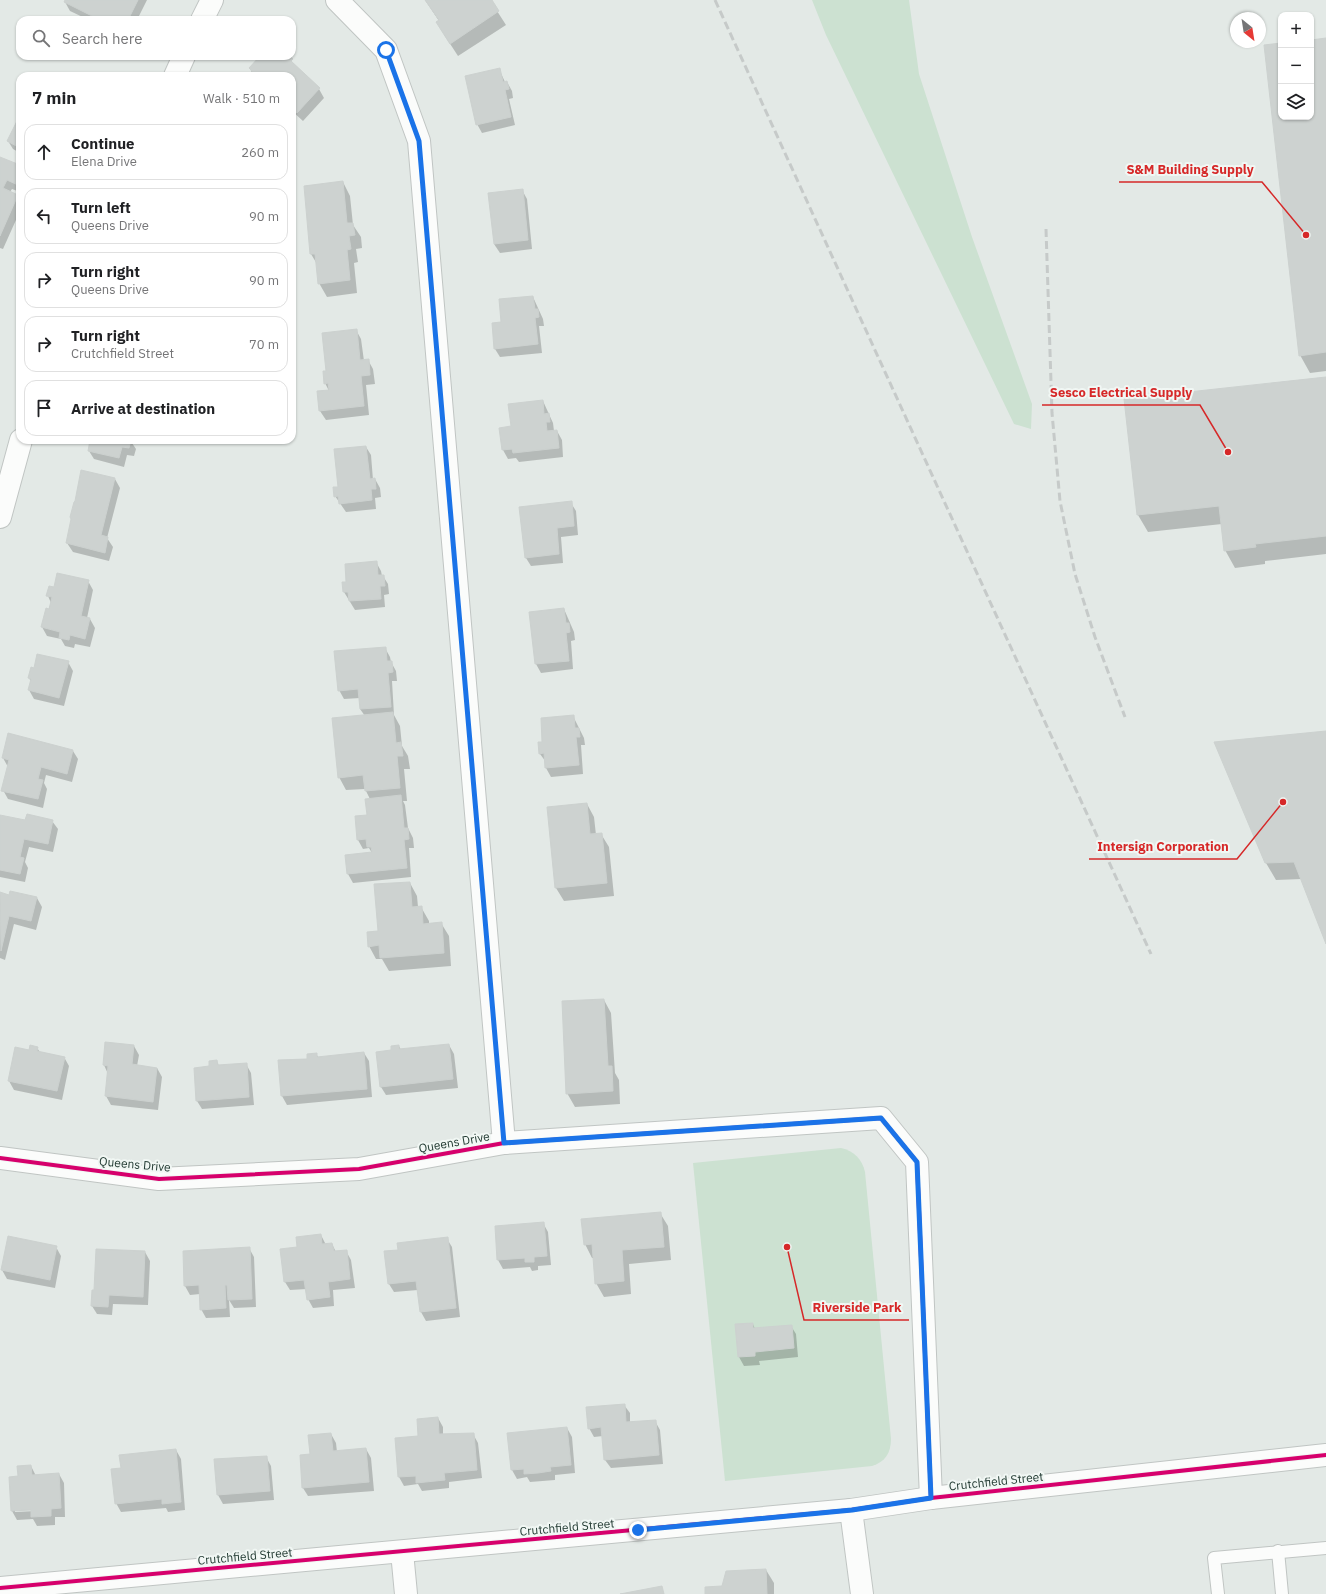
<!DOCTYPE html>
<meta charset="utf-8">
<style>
:root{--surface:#fff;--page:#f2f2f2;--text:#202124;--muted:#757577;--line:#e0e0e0}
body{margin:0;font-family:"IBM Plex Sans",sans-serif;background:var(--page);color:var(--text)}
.controls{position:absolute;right:12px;top:12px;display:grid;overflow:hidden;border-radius:8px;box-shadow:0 1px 3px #0004}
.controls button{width:36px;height:36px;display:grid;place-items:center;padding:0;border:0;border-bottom:1px solid var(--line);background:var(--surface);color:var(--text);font:20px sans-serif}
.compass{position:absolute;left:1230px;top:12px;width:36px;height:36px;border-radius:50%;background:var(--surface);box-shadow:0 1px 3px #0004;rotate:150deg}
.stop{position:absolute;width:12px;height:12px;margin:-9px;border:3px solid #1a73e8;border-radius:50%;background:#fff}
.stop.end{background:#1a73e8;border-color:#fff;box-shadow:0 1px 4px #0008}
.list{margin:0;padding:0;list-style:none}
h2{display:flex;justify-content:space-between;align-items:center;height:52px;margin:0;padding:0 16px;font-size:17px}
h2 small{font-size:13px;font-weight:400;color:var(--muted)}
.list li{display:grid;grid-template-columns:26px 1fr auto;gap:12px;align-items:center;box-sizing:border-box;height:56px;margin:0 8px 8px;padding:0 8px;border:1px solid var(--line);border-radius:12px}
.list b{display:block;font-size:15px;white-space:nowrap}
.list p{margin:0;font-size:13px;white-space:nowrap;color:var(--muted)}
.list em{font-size:13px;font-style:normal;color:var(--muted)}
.icon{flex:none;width:22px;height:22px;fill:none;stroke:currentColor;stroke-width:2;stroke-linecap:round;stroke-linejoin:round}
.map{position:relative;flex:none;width:1326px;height:1594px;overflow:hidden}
.search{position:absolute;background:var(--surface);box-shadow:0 1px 3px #0004;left:16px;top:16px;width:280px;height:44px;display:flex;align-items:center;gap:10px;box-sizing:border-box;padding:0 14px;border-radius:12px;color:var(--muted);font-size:15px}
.panel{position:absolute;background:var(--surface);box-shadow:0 1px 3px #0004;left:16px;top:72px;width:280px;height:372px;border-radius:12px}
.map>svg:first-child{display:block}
.green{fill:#cce1d1}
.shadow{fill:#0003;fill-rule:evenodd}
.building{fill:#cdd2d0;stroke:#ccd1cf}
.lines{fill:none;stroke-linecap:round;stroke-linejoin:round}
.lane-casing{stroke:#c0c5c3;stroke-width:14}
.street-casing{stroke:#c0c5c3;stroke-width:24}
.lane{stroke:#fbfcfb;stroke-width:12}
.street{stroke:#fbfcfb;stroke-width:22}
.rail{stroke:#c6cac9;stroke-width:3;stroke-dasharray:8 4;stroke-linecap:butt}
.cycleway-casing{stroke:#f1f7f4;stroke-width:6}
.cycleway{stroke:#d6006c;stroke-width:4}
.route{stroke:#1a73e8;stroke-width:5}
.labels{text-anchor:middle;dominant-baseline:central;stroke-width:4;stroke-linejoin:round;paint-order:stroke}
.street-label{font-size:12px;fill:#223a32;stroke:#f1f7f4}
.leader{fill:none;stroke:#d62828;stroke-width:1.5}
.callout-dot{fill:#d62828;stroke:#f1f7f4;stroke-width:1.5}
.callout-label{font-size:13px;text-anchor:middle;font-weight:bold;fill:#d62828;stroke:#f1f7f4;stroke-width:4;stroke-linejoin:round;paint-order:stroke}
</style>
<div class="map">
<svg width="1326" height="1594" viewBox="0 0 1326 1594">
<rect width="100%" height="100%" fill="#e3e9e6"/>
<g class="green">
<path d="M812 0H909L919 74 972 237 1032 404 1031 429 1014 424 826 35Z"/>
<path d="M841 1148C854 1151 862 1159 865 1172L891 1439C891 1453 885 1462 872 1466L725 1481 693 1163Z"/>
</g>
<g class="shadow">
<path d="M66 0H147L137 20H89L70 11 65 2Z"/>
<path d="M425 0H490L506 25 458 56 445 36 439 21Z"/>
<path d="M1326 39V371L1310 373 1300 355 1265 46 1281 44V117H1311V41Z"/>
<path d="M261 56H288L297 69 319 89 324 98 303 121 292 111V76H254L250 69Z"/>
<path d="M499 69 505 82H507L512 91 513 98 509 99 515 125 482 133 477 124Z"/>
<path d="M20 117V153L13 149 8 141Z"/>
<path d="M0 158 20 167V192L12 189 10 192 18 196 20 199V211L3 249 0 248Z"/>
<path d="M343 182 350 196 353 225 361 237 362 248 356 249 358 262 354 263 357 293 327 297 319 283 317 264 311 254 305 186Z"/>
<path d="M522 190 527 199 532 249 500 253 494 244Z"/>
<path d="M533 297 543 319 544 326H539L542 353 500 357 495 349 502 322Z"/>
<path d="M356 330 361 339 364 361 368 360 373 369 375 384 366 385 369 415 326 420 320 411 318 392 329 391 325 383 327 372Z"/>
<path d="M1326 378V554L1265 561V564L1235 568 1225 550 1222 524 1148 532 1138 515Z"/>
<path d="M543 401 553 423 554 431H557L562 440 563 457 519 462 516 458 508 459 503 450 500 429 512 427Z"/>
<path d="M92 440H130L136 449 134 456 127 455 124 467 94 459 89 451Z"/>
<path d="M366 447 371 455 373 480 375 479 380 488 381 497 375 498 376 509 346 512 335 496Z"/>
<path d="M115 479 120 488 107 538 113 547 109 561 73 552 67 543Z"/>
<path d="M571 503 576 511 578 535 561 537 563 563 531 566 526 558Z"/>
<path d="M376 562 381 571 382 576H383L388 584 389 594 384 595 385 607 355 610 344 592 343 583H348Z"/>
<path d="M88 581 93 590 87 618 90 619 95 628 90 647 75 644 74 648 65 646 61 639 47 636 42 627 51 603 48 596 54 588Z"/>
<path d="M564 609 574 632 575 640 571 641 573 669 541 673 536 664 530 613Z"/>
<path d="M385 648 390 657 391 662 396 671 397 681H392L394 715 400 726 402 746 408 756 410 769H404L407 801H403L405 805 408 828 413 838 414 848H409L411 877 353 883 348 874 372 853 369 848 363 849 358 840 368 816 370 799 365 789 346 790 339 777 365 716 360 709V698L344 699 339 690Z"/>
<path d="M68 662 73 671 64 706 34 699 29 690 31 682 29 678 35 669Z"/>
<path d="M573 716 584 738 585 745H581L583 774 551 777 546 768V762L540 754 543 743Z"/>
<path d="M1326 732V942L1302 879 1276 880 1266 863Z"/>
<path d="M73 751 78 759 72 782 46 775 44 783 47 789 43 808 8 799 3 790 8 767 3 758Z"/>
<path d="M587 804 594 817 596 835 601 834 609 847 614 896 564 901 556 888 548 808Z"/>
<path d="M0 816 26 821H52L58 829 53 852 29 847 25 862 28 868 25 882 0 877Z"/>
<path d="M410 883 417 896 418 907H421L429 921V924L441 923 449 936 451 966 389 971 382 959H376L369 946Z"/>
<path d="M0 893 10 896 37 898 42 907 36 930 14 924 5 960 0 958Z"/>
<path d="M604 1000 611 1013 615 1073 619 1080 620 1104 575 1107 567 1093Z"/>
<path d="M106 1043 134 1046 139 1055 137 1066 157 1068 162 1077 158 1110 111 1105 106 1096 108 1074 104 1065Z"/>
<path d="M449 1045 454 1054 458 1088 386 1095 381 1087 392 1051 399 1046 401 1050Z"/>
<path d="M37 1048 40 1052 64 1057 69 1066 62 1100 14 1090 9 1081 30 1051Z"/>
<path d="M364 1053 369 1061 372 1097 287 1105 282 1096 279 1061 308 1059 316 1054 319 1058Z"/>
<path d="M217 1062 219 1066 246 1064 251 1073 254 1105 202 1109 197 1101 210 1067Z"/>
<path d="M660 1213 668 1226 671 1260 629 1264 631 1294 604 1297 596 1283 594 1258H592L585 1244Z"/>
<path d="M543 1223 548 1232 551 1265 538 1266V1270L532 1271 530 1267 503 1269 498 1260 496 1227Z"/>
<path d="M321 1235 326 1245 332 1244 336 1252 346 1251 351 1260 355 1288 333 1290 334 1306 313 1308 308 1299 307 1289 290 1290 285 1282 298 1248Z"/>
<path d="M447 1239 452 1247 460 1317 426 1321 421 1312 418 1290 394 1292 389 1284 399 1251Z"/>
<path d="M56 1247 61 1256 55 1288 7 1279 2 1270Z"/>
<path d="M249 1248 254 1257 256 1307 234 1308 229 1300 230 1317 206 1318 201 1309 200 1294 190 1295 185 1286Z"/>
<path d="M145 1252 150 1261 148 1305 113 1304 112 1315 97 1314 92 1306Z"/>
<path d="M753 1324 755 1329 791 1326 796 1334 798 1357 759 1361 760 1365 744 1366 739 1357 736 1325Z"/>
<path d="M624 1405 630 1413V1423L655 1421 660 1430 663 1464 611 1468 605 1460 603 1436 594 1437 589 1428Z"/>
<path d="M438 1418 443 1427V1435L473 1434 478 1443 482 1478 449 1482V1488L422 1491 418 1484 404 1486 399 1477 396 1439 419 1437Z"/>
<path d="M567 1428 572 1437 575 1473 555 1475V1480L530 1482 527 1477 517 1479 512 1470Z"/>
<path d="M331 1434 336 1443 337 1452 366 1449 371 1458 374 1491 308 1496 303 1488 311 1455Z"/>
<path d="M176 1450 181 1459 185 1510 168 1512 166 1508 121 1512 116 1503 122 1469Z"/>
<path d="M266 1457 271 1466 274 1500 223 1504 218 1495Z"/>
<path d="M31 1466 36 1476 59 1474 64 1483 65 1517H55V1525L37 1526 33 1519 17 1520 12 1511 10 1478 19 1477ZM36 1509V1511L15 1512V1510Z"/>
<path d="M766 1570 774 1583V1594H706Z"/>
</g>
<g class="building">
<path d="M65 0H138L128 20H100L64 2Z"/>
<path d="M425 0H492L499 11 450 44 436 22 439 20Z"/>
<path d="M1326 38V352L1299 356 1264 45 1281 43V117H1311V40Z"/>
<path d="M260 56H290L293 59 291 61 320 88 297 113 292 108V76H257L249 68Z"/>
<path d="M500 68 503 82 507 81 509 89 505 90 511 117 476 125 465 76Z"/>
<path d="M20 115V148L7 141Z"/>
<path d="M0 157 20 165V186L7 180 3 188 18 195 0 236Z"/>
<path d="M343 181 347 223H353L355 235 349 236 351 249 347 250 350 280 318 284 315 254H310L304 186Z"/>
<path d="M523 189 528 240 494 244 488 193Z"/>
<path d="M533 296 535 309H538L539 317 535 318 538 344 494 349 492 323 501 322 499 299Z"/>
<path d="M357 329 360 360 369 359 370 375 361 376 364 406 319 411 317 391 329 390 328 383 324 384 323 371H326L322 333Z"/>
<path d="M1326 377V536L1255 544 1256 547 1224 551 1219 506 1137 515 1124 399Z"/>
<path d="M543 400 544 414 549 413 550 422H546L547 431 557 430 559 448 513 453 512 449 502 450 499 428 511 426 508 404Z"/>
<path d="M90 440H131L129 448 122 447 119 458 88 451Z"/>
<path d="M366 446 370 479 375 478 376 489H371L372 500 339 504 338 496 334 497 333 487H338L334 449Z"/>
<path d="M81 470 115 478 101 535 108 537 105 553 66 543 71 519 70 517 74 502 75 501Z"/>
<path d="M572 501 574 526 557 528 559 554 525 558 519 507Z"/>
<path d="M377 561 378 575H384L385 586H380L381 599 349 601 348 592H343L342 582H346L345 564Z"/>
<path d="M57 573 89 580 81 616 90 618 85 639 70 635 69 640 59 638 60 632 41 627 46 608 49 609 52 597 46 596 49 586 54 587Z"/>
<path d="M564 608 566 623H569L570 632 566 633 569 661 535 664 529 612Z"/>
<path d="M386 647 387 661H392L393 672 388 673 391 707 360 709 358 689 338 691 334 651Z"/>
<path d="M37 654 69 661 59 698 28 690 31 679 28 678 31 667 34 668Z"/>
<path d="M393 712 396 743 401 742 403 756H397L400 788 365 791 363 775 338 778 332 718Z"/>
<path d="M574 715 575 728H579L580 737H576L579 765 545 768 544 753 539 754 538 742H542L541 718Z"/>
<path d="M1326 731V944L1294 862 1265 863 1214 742Z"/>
<path d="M8 733 73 750 67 774 41 767 38 779 43 780 38 799 1 791 9 760 2 758Z"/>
<path d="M401 795 404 828H408L409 839 404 840 407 868 347 874 345 855 372 852 371 847H367L366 839 357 840 355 816 367 815 365 799Z"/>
<path d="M587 803 590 834 602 833 607 883 555 888 547 807Z"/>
<path d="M27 814 53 820 48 844 24 839 20 857 24 858 20 874 0 870V815L25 820Z"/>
<path d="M410 882 412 907 422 906 423 924 442 922 444 953 380 958 379 945 368 947 367 932 378 931 374 884Z"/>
<path d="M10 891 37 897 31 921 9 916 1 951 0 892 9 895Z"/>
<path d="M604 999 608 1066H612L613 1091 566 1094 562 1001Z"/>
<path d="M105 1042 134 1045 132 1064 157 1068 153 1102 105 1096 108 1066 103 1065Z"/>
<path d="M449 1044 453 1079 380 1087 376 1052 391 1050V1046L399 1045V1049Z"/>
<path d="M30 1045 38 1047 37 1051 65 1057 57 1091 8 1081 15 1047 29 1050Z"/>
<path d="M364 1052 367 1089 281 1096 278 1060 307 1059V1054L317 1053V1057Z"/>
<path d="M217 1060 218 1065 247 1063 249 1097 196 1101 194 1068 209 1066V1061Z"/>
<path d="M661 1212 664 1247 622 1250 624 1281 595 1284 592 1244 584 1245 581 1219Z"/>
<path d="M544 1222 547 1256 534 1257V1262H525V1258L497 1260 495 1226Z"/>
<path d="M321 1234 322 1244 332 1243 334 1251 347 1250 350 1279 328 1282 330 1297 307 1300 304 1280 284 1282 280 1249 297 1247 296 1237Z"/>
<path d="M8 1236 57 1246 50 1280 1 1270Z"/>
<path d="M448 1237 456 1308 420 1312 416 1281 388 1284 384 1251 398 1250 397 1243Z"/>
<path d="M250 1247 252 1299 228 1300 227 1285H225L226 1308 200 1310 199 1285 184 1286 183 1251Z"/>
<path d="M96 1249 145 1251 143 1297 109 1295 108 1307 91 1306 92 1290H94Z"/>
<path d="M753 1323V1328L792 1325 794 1348 755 1352V1356L738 1357 735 1324Z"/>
<path d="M625 1404 626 1422 656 1420 659 1455 604 1460 601 1427 588 1429 586 1407Z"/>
<path d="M438 1417 439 1434 474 1433 477 1470 444 1473 445 1480 416 1483V1476L398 1477 395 1438 418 1436 417 1419Z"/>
<path d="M567 1427 571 1465 550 1467 551 1471 538 1473 524 1474V1469L511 1470 507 1433Z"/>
<path d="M331 1433 333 1451 366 1448 369 1482 302 1488 300 1455 310 1454 308 1435Z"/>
<path d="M176 1449 181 1502 162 1504V1499L115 1504 111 1469 121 1468 119 1455Z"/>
<path d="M267 1456 270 1491 217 1495 214 1459Z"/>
<path d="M31 1465 32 1475 59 1473 61 1508 51 1509V1516L31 1517V1510L11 1511 9 1477 18 1476 17 1466Z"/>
<path d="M766 1569 767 1594H705V1587L722 1586 726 1571Z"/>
<path d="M662 1586 664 1594H620Z"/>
</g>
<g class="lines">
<g class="lane-casing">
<g id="lane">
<path d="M1278 1551 1282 1594"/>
<path d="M1218 1594 1214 1558 1326 1548"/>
</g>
</g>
<g class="street-casing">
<g id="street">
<path d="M337 0 386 50 419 141 504 1143"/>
<path d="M202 20 212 0"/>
<path d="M175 76 184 56"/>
<path d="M0 517 21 440"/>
<path d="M0 1158 159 1179 359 1169 504 1143 881 1118 917 1162 931 1498"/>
<path d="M851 1510 862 1594"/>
<path d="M402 1552 406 1594"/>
<path d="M0 1588 851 1510 931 1498 1326 1455"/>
</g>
</g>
<use href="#lane" class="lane"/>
<use href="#street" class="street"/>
<g class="rail">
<path d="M715 0 1151 954"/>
<path d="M1046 229 1052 413 1060 501 1075 574 1095 637 1125 717"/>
</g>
<g class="cycleway-casing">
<g id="cycleway">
<path d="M0 1158 159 1179 359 1169 504 1143 881 1118 917 1162 931 1498"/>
<path d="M0 1588 851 1510 931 1498 1326 1455"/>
</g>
</g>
<use href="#cycleway" class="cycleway"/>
</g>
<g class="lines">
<path class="route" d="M386 50 419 141 504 1143 881 1118 917 1162 931 1498 852 1510 638 1530"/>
</g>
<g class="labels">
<g class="street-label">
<text transform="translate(454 1142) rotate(-10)">Queens Drive</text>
<text transform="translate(135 1164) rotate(5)">Queens Drive</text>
<text transform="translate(996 1481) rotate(-6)">Crutchfield Street</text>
<text transform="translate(567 1527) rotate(-5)">Crutchfield Street</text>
<text transform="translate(245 1556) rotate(-5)">Crutchfield Street</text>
</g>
</g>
<path class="leader" d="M1306 235L1262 182H1119M1228 452L1200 405H1042M1283 802L1237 859H1089M787 1247L804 1320H909"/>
<g class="callout-dot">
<circle cx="1306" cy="235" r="4"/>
<circle cx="1228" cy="452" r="4"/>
<circle cx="1283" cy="802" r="4"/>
<circle cx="787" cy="1247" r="4"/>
</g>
<g class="callout-label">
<text x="1190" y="174">S&amp;M Building Supply</text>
<text x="1121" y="397">Sesco Electrical Supply</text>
<text x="1163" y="851">Intersign Corporation</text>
<text x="857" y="1312">Riverside Park</text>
</g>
</svg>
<div class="controls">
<button>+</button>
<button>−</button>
<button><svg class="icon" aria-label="layers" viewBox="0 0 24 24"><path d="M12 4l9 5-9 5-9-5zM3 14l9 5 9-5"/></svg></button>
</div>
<svg class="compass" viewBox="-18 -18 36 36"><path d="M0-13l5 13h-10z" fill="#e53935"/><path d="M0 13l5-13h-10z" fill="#757577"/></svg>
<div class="stop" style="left:386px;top:50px"></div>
<div class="stop end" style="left:638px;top:1530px"></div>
<div class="search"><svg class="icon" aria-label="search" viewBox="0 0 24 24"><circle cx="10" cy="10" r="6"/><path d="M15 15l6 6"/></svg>Search here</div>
<section class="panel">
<h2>7 min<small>Walk · 510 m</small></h2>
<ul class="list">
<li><svg class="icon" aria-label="ahead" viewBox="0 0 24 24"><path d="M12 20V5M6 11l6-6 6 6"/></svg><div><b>Continue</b><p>Elena Drive</p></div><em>260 m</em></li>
<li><svg class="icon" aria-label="left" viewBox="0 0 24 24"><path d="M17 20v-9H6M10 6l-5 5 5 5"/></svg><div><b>Turn left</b><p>Queens Drive</p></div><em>90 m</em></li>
<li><svg class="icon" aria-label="right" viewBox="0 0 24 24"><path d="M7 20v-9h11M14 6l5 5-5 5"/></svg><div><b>Turn right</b><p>Queens Drive</p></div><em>90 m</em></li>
<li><svg class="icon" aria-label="right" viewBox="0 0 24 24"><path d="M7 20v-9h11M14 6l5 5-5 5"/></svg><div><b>Turn right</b><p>Crutchfield Street</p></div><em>70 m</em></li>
<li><svg class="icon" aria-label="arrive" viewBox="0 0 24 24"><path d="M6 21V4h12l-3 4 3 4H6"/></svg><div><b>Arrive at destination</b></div></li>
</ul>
</section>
</div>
